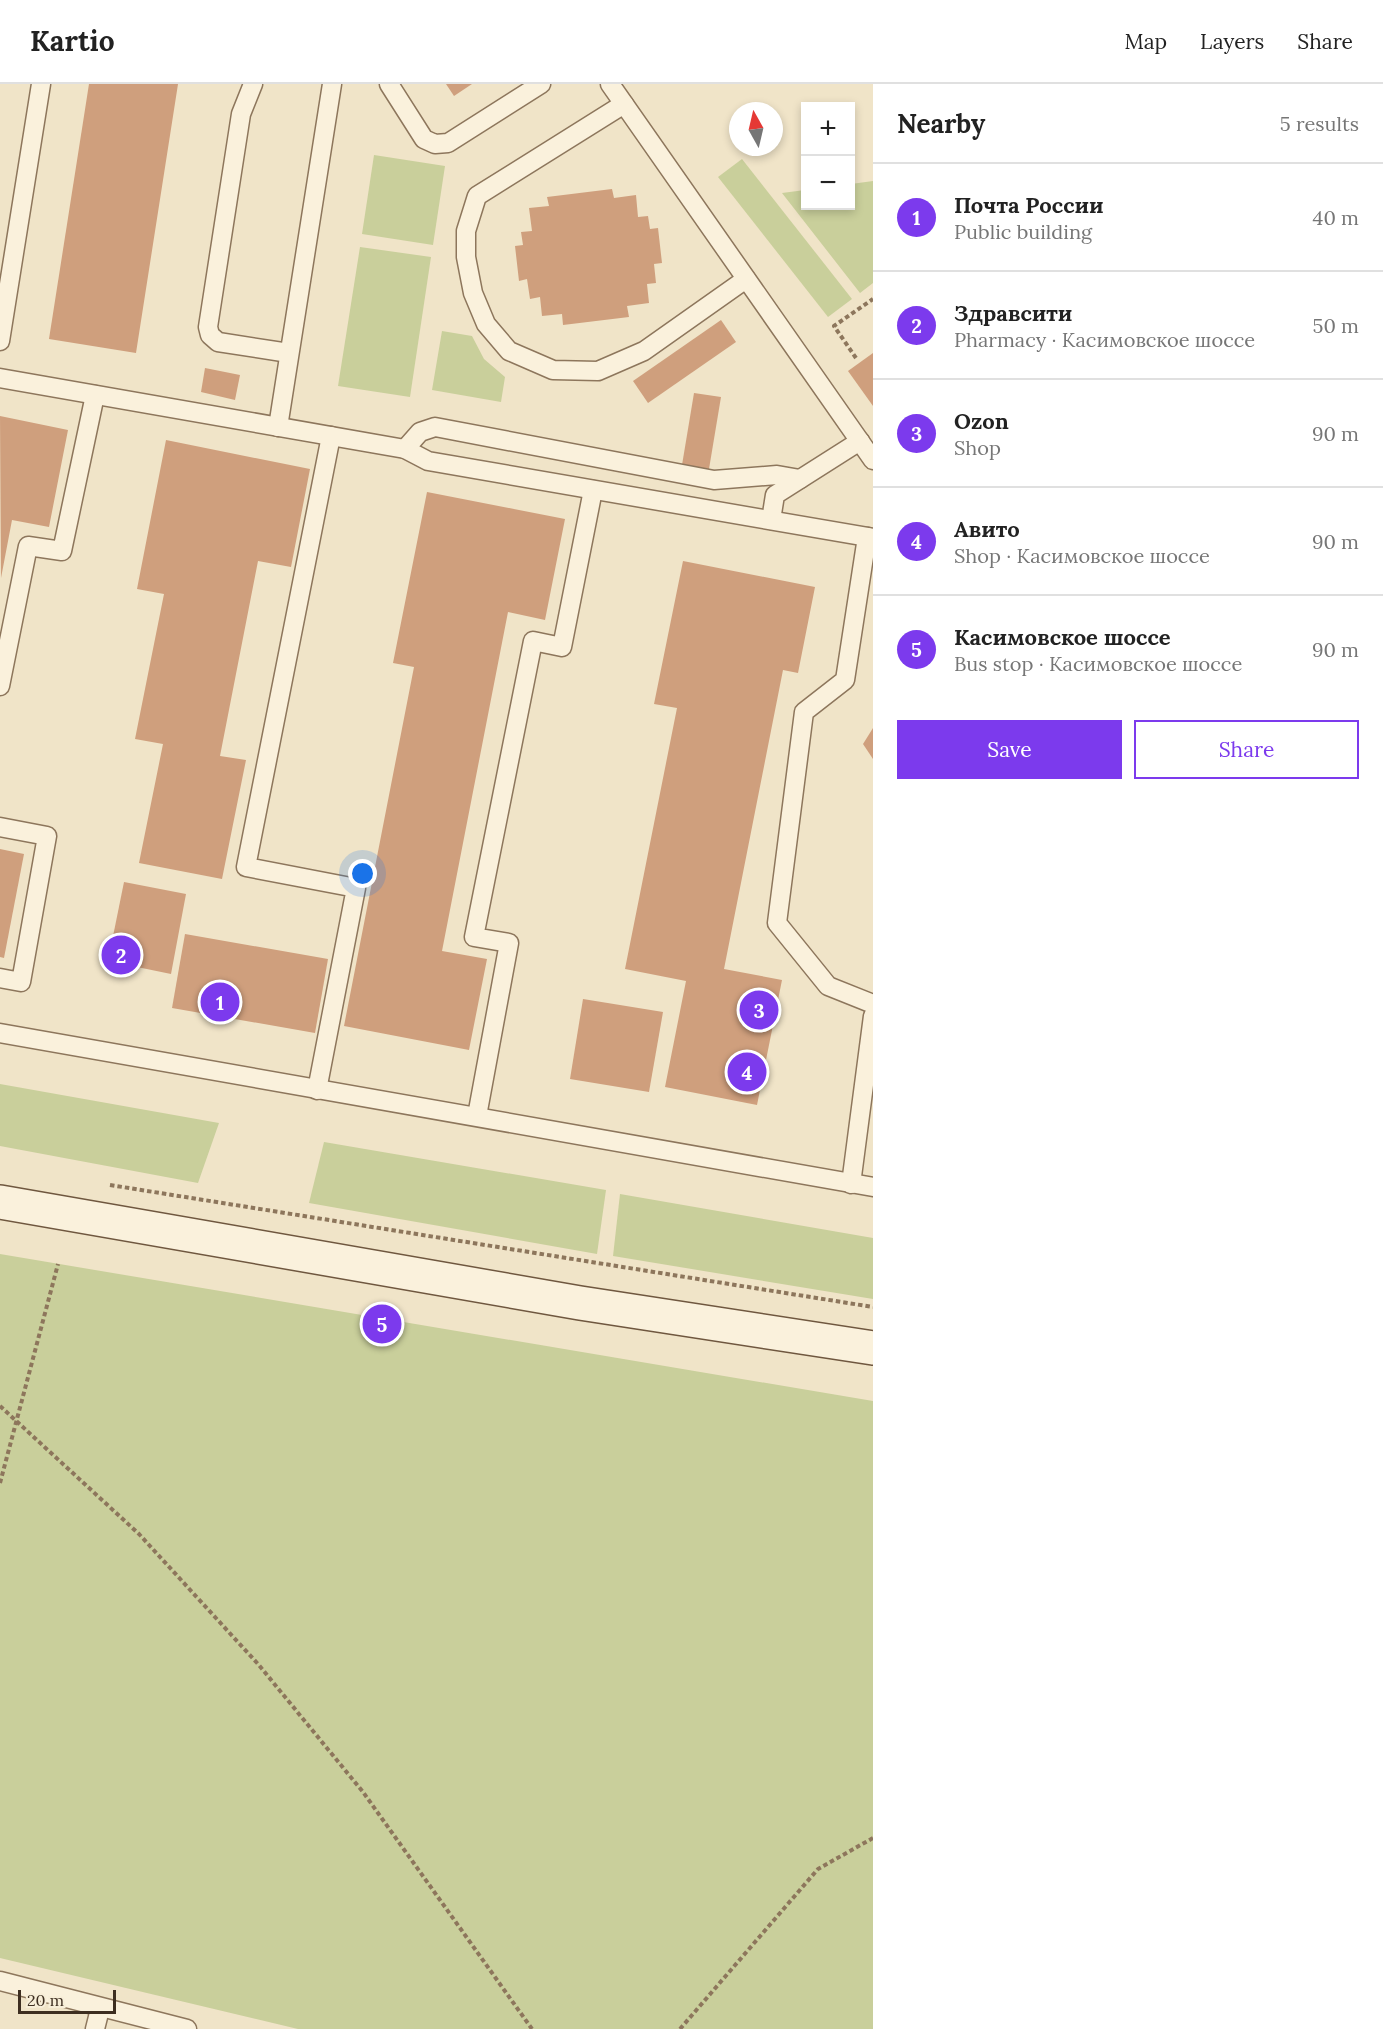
<!DOCTYPE html>
<meta charset="utf-8">
<style>
:root{--surface:#fff;--page:#f2f2f2;--text:#222;--muted:#767676;--line:#e0e0e0;--accent:#7c3aed}
body{margin:0;font-family:Lora,serif;background:var(--page);color:var(--text)}
.controls{position:absolute;right:18px;top:18px;display:grid;overflow:hidden;border-radius:0px;box-shadow:0 3px 9px #0003}
.controls button{width:54px;height:54px;display:grid;place-items:center;padding:0;border:0;border-bottom:2px solid var(--line);background:var(--surface);color:var(--text);font:30px sans-serif}
.compass{position:absolute;left:729px;top:18px;width:54px;height:54px;border-radius:50%;background:var(--surface);box-shadow:0 3px 9px #0003;rotate:352deg}
.scale{position:absolute;left:18px;bottom:15px;width:98px;box-sizing:border-box;padding-left:6px;border:3px solid #3d2e20;border-top:0;font-size:16px;line-height:21px;white-space:nowrap;color:#3d2e20;-webkit-text-stroke:4px #f7eed8;paint-order:stroke}
.you{position:absolute;left:363px;top:790px;width:21px;height:21px;margin:-15px;border:4px solid #fff;border-radius:50%;background:#1a73e8;box-shadow:0 0 0 9px #1a73e833}
.badge{display:grid;place-items:center;width:39px;height:39px;border-radius:50%;background:var(--accent);color:#fff;font-size:20px;font-weight:700}
.pin{position:absolute;translate:-50% -50%;border:3px solid #fff;box-shadow:0 2px 6px #0006}
.list{margin:0;padding:0;list-style:none}
h2{display:flex;justify-content:space-between;align-items:center;height:78px;margin:0;padding:0 24px;font-size:26px}
h2 small{font-size:20px;font-weight:400;color:var(--muted)}
.list li{display:grid;grid-template-columns:39px 1fr auto;gap:18px;align-items:center;box-sizing:border-box;height:108px;padding:0 24px;border-top:2px solid var(--line)}
.list b{display:block;font-size:22px;white-space:nowrap}
.list p{margin:0;font-size:20px;white-space:nowrap;color:var(--muted)}
.list em{font-size:20px;font-style:normal;color:var(--muted)}
.actions{display:flex;gap:12px;padding:18px 24px}
.actions a{flex:1;padding:14px 0;border:2px solid var(--accent);border-radius:0px;text-align:center;font-size:21px;color:var(--accent)}
.actions .main{background:var(--accent);color:#fff}
.map{position:relative;flex:none;width:873px;height:1945px;overflow:hidden}
header{display:flex;align-items:center;gap:36px;box-sizing:border-box;height:84px;padding:0 30px;background:var(--surface);border-bottom:2px solid var(--line)}
header strong{font-size:28px}
nav{display:flex;gap:33px;margin-inline-start:auto;font-size:21px}
main{display:flex}
aside{flex:1;background:var(--surface)}
.map>svg:first-child{display:block}
.green{fill:#c9cf9b}
.building{fill:#cf9f7d}
.lines{fill:none;stroke-linecap:round;stroke-linejoin:round}
.lane-casing{stroke:#8d765c;stroke-width:21}
.secondary-casing{stroke:#6f573f;stroke-width:36}
.path{stroke:#8d765c;stroke-width:4;stroke-dasharray:4.5 3;stroke-linecap:butt}
.lane{stroke:#faf1dc;stroke-width:18}
.secondary{stroke:#faf1dc;stroke-width:33}
</style>
<header>
<strong>Kartio</strong>
<nav><a>Map</a><a>Layers</a><a>Share</a></nav>
</header>
<main>
<div class="map">
<svg width="873" height="1945" viewBox="0 0 873 1945">
<rect width="100%" height="100%" fill="#f0e4c8"/>
<g class="green">
<path d="M374 71 445 82 433 161 362 150Z"/>
<path d="M742 75 852 215 828 233 718 93Z"/>
<path d="M873 97V199L860 209 782 109 805 106 806 122H850L851 100Z"/>
<path d="M360 163 431 173 410 313 338 302Z"/>
<path d="M442 247 472 252 484 275 505 293 501 318 432 306Z"/>
<path d="M0 1000 219 1039 198 1099 0 1062Z"/>
<path d="M324 1058 606 1106 597 1170 309 1119Z"/>
<path d="M620 1110 873 1154V1215L613 1172Z"/>
<path d="M0 1170 873 1317V1945H298L0 1874Z"/>
</g>
<g class="building">
<path d="M89 0H178L136 269 49 255Z"/>
<path d="M446 0H472L454 12Z"/>
<path d="M612 105 614 114 636 111 638 133 648 132 650 145 658 144 662 179 654 180 656 199 647 200 649 219 627 222 629 233 563 241 562 230 542 232 540 213 530 215 527 195 519 197 515 162 523 161 521 148 532 147 529 124 549 122 547 113Z"/>
<path d="M721 236 736 258 648 319 633 297Z"/>
<path d="M873 269V322L848 287Z"/>
<path d="M205 284 240 291 235 316 201 308Z"/>
<path d="M694 309 721 313 709 385 682 381Z"/>
<path d="M0 332 68 346 49 443 12 436 1 494Z"/>
<path d="M166 356 310 385 291 483 258 477 220 672 246 676 222 795 139 779 163 660 135 655 164 510 137 505Z"/>
<path d="M427 408 565 435 545 536 508 528 442 867 487 875 469 966 344 942 414 583 393 579Z"/>
<path d="M683 477 815 503 798 589 783 586 724 885 782 896 757 1021 665 1003 686 897 625 885 677 624 654 620Z"/>
<path d="M873 644V675L863 660Z"/>
<path d="M0 765 24 770 4 874 0 873Z"/>
<path d="M124 798 186 810 171 890 108 877Z"/>
<path d="M185 850 328 875 315 949 172 924Z"/>
<path d="M583 915 663 928 649 1008 570 995Z"/>
</g>
<g class="lines">
<g class="lane-casing">
<g id="lane">
<path d="M253 0 241 30 208 243 210 251 218 258 289 269"/>
<path d="M389 0 424 55 435 60 448 59 541 0"/>
<path d="M610 0 873 376"/>
<path d="M624 20 477 112 466 147V173L473 209 486 240 509 267 553 286 598 287 644 267 746 195"/>
<path d="M0 257 41 0"/>
<path d="M0 294 405 365 428 377 873 454"/>
<path d="M278 343 332 0"/>
<path d="M405 365 420 348 435 343 714 396 777 391 800 395"/>
<path d="M771 436 775 411 860 357"/>
<path d="M867 453 845 596 804 628 777 839 828 902 873 920"/>
<path d="M0 602 28 462 62 467 95 311"/>
<path d="M0 743 47 752 21 898 0 894"/>
<path d="M0 949 873 1103"/>
<path d="M317 1006 356 804 246 783 331 352"/>
<path d="M477 1032 509 859 474 853 533 557 562 563 593 406"/>
<path d="M851 1100 873 932"/>
<path d="M0 1897 187 1945"/>
<path d="M95 1945 100 1925"/>
</g>
</g>
<g class="secondary-casing">
<path id="secondary" d="M0 1118 580 1219 873 1264"/>
</g>
<g class="path">
<path d="M856 274 834 242 873 215"/>
<path d="M110 1101 873 1223"/>
<path d="M0 1322 139 1450 258 1580 363 1708 532 1945"/>
<path d="M0 1399 58 1180"/>
<path d="M680 1945 818 1785 873 1754"/>
</g>
<use href="#lane" class="lane"/>
<use href="#secondary" class="secondary"/>
</g>
</svg>
<div class="controls">
<button>+</button>
<button>−</button>
</div>
<svg class="compass" viewBox="-18 -18 36 36"><path d="M0-13l5 13h-10z" fill="#e53935"/><path d="M0 13l5-13h-10z" fill="#767676"/></svg>
<div class="scale">20 m</div>
<div class="you"></div>
<div class="pin badge" style="left:220px;top:918px">1</div>
<div class="pin badge" style="left:121px;top:871px">2</div>
<div class="pin badge" style="left:759px;top:926px">3</div>
<div class="pin badge" style="left:747px;top:988px">4</div>
<div class="pin badge" style="left:382px;top:1240px">5</div>
</div>
<aside>
<h2>Nearby<small>5 results</small></h2>
<ul class="list">
<li><span class="badge">1</span><div><b>Почта России</b><p>Public building</p></div><em>40 m</em></li>
<li><span class="badge">2</span><div><b>Здравсити</b><p>Pharmacy · Касимовское шоссе</p></div><em>50 m</em></li>
<li><span class="badge">3</span><div><b>Ozon</b><p>Shop</p></div><em>90 m</em></li>
<li><span class="badge">4</span><div><b>Авито</b><p>Shop · Касимовское шоссе</p></div><em>90 m</em></li>
<li><span class="badge">5</span><div><b>Касимовское шоссе</b><p>Bus stop · Касимовское шоссе</p></div><em>90 m</em></li>
</ul>
<div class="actions"><a class="main">Save</a><a>Share</a></div>
</aside>
</main>
